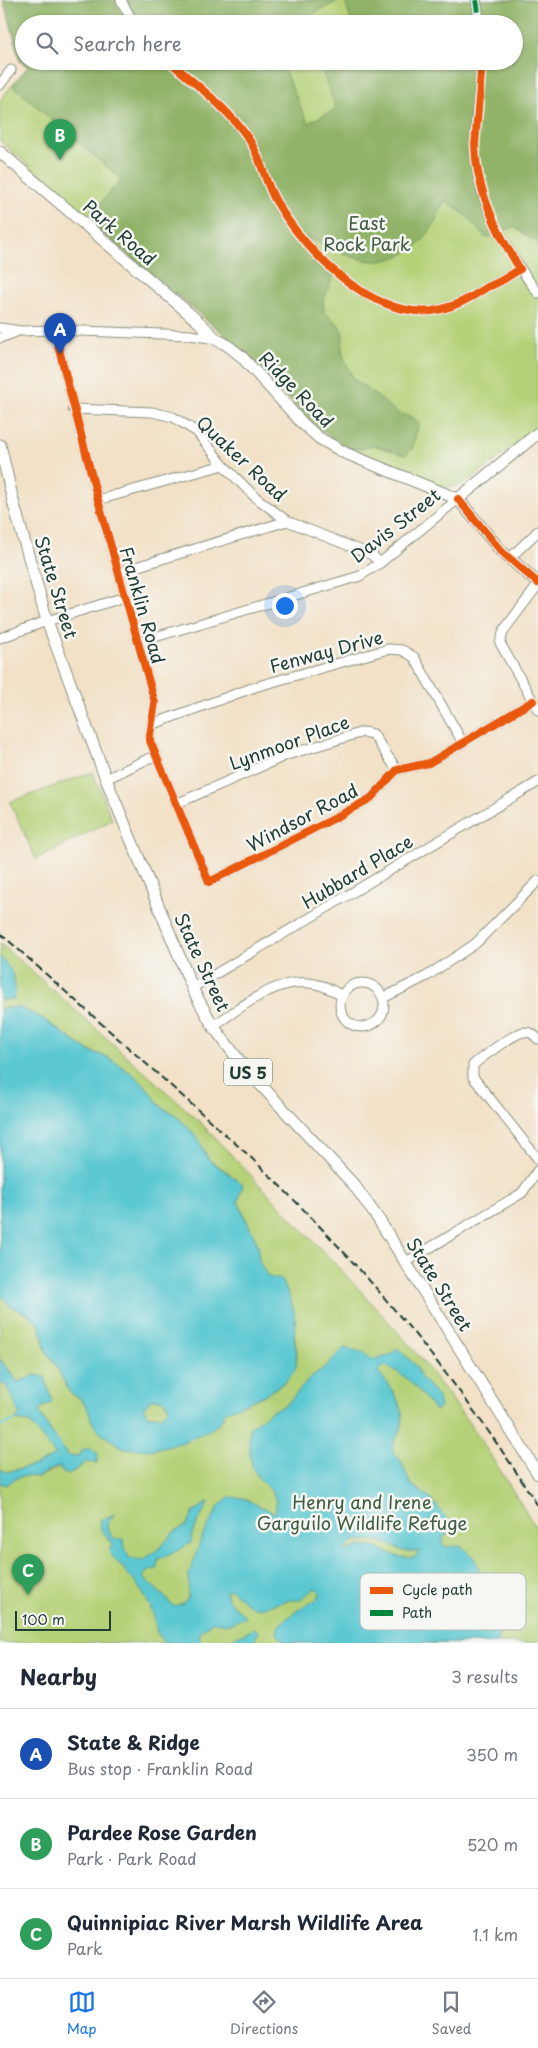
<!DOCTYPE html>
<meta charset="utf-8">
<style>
:root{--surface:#fff;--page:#f6f6f7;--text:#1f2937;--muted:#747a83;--line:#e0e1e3;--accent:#1a73e8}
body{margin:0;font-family:"Playpen Sans",sans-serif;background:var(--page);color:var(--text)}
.scale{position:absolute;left:15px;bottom:12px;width:96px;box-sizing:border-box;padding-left:5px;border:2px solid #1f3d34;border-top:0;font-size:14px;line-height:18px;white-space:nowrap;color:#1f3d34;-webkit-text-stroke:4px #f6f6f2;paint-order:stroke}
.you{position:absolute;left:284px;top:605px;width:18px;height:18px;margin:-12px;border:4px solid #fff;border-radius:50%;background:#1a73e8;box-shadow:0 0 0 8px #1a73e833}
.badge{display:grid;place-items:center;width:32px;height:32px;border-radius:50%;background:var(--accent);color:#fff;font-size:16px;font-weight:700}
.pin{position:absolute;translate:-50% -41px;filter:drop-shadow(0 1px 2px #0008)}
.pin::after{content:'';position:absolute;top:26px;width:18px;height:15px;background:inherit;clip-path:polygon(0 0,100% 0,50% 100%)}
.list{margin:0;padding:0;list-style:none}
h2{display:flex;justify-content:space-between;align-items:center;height:65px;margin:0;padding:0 20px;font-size:21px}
h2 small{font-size:16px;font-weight:400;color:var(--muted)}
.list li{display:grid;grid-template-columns:32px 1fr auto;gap:15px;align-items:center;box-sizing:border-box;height:90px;padding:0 20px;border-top:1px solid var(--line)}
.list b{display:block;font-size:19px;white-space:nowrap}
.list p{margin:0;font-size:16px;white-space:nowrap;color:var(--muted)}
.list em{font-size:16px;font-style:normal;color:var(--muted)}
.icon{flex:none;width:28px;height:28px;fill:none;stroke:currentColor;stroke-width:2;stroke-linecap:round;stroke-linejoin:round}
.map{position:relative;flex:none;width:538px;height:1643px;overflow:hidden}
.search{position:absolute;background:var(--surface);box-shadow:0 1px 4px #0004;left:15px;right:15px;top:15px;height:55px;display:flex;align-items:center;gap:12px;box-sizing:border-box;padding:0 18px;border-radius:28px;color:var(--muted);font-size:19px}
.sheet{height:335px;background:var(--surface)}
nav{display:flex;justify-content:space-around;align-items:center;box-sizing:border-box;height:70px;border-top:1px solid var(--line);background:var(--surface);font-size:14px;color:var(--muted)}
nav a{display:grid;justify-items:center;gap:2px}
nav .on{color:var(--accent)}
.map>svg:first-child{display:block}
.green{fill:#b5d177;stroke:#6a8756;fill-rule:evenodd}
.forest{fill:#90b368;stroke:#58784e}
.water{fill:#5cc8d2;stroke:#3e8283;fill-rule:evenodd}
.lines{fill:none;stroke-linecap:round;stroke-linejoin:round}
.stream{stroke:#5cc8d2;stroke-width:2}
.minor-casing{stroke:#888f7d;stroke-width:11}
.major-casing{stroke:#888f7d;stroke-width:13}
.minor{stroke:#fff;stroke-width:9}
.major{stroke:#fff;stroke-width:11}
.rail{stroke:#1f3d34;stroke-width:2;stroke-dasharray:8 4;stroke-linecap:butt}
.quiet{stroke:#00873e;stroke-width:6;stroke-dasharray:12 6;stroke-linecap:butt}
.cycleway-casing{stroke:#f6f6f2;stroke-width:11}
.cycleway{stroke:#e8590c;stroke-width:8}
.labels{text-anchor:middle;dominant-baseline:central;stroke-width:5;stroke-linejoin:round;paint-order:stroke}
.shield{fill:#f6f6f2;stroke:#60746d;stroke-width:1}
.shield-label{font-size:16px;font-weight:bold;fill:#1f3d34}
.park-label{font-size:18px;fill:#3d5b41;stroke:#f6f6f2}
.street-label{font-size:18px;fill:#1f3d34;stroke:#f6f6f2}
.key{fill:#f6f6f2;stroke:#b6beb9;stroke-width:1}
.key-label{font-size:14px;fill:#1f3d34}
</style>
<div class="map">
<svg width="538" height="1643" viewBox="0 0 538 1643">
<rect width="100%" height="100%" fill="#f6f6f2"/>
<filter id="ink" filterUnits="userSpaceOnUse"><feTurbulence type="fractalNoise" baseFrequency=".02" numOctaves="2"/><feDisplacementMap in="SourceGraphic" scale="10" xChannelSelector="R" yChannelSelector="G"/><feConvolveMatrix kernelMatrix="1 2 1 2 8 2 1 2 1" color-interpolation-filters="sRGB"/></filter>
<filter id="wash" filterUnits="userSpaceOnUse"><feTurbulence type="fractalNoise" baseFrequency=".0096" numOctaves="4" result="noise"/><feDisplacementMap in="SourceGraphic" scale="20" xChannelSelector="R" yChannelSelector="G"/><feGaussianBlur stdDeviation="1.12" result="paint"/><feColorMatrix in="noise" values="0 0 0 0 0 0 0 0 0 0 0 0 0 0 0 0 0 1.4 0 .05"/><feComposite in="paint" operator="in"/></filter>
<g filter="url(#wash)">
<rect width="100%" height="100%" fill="#f2e1c6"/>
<g class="green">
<path d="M3 0H538V428L474 477C464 484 456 488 443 486L349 448 319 429 278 389 244 351 86 220 88 217 0 141V100L28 67 20 61 10 21ZM24 24H514V61H24Z"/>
<path d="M93 772 112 820 36 859 10 802Z"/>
<path d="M0 943 198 1120 355 1285 413 1349 445 1390 479 1437 538 1531V1643H0V1483L25 1476H40L60 1467H79L86 1462 83 1450 79 1456 71 1457 65 1453 39 1413 41 1408 36 1375 18 1382 0 1359V1294L11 1307 30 1315 40 1326 46 1350 54 1362 70 1393 80 1398 89 1411 92 1420H222L224 1412 261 1397 285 1382 296 1367 297 1354 294 1333 296 1321 258 1261V1245L238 1202 229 1173 208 1159 198 1138 173 1113 161 1107 145 1085 109 1058 87 1050 40 1017 18 1007 0 1009V1000L14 999 5 962 0 957Z"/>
<path d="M0 1371 20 1415 16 1420 29 1422 56 1455 36 1465 6 1472 0 1469Z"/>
<path d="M151 1399H162L169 1408 162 1416H149L144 1408Z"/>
</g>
<path class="forest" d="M3 0H341L290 24H24V61H280L308 123 336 109 321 68 336 61H514V24H352L345 0H538V243L514 227 486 238C473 223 463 210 444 201 433 227 426 245 399 256 390 259 382 262 372 261 350 259 327 246 307 237L334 274 323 302 324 312 339 325 343 334 342 353 353 378 399 414 414 418 419 423 412 449 405 455 373 445 362 449 349 448 319 429 278 389 244 351 86 220 121 179 12 85 28 67 20 61 10 21Z"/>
<g class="water">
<path d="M0 957C13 971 17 980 14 999L0 1000Z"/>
<path d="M18 1007 40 1017 87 1050 109 1058 131 1073 145 1085 161 1107 173 1113 187 1126 198 1138 208 1159 243 1184 238 1202 258 1245 259 1261 268 1277 282 1280C288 1293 294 1306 295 1320 296 1325 294 1330 294 1335 295 1345 298 1355 296 1366 291 1387 243 1405 224 1412L222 1420 213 1428 181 1443 150 1450 124 1448 101 1434 91 1420 89 1411 80 1398 70 1393 54 1362 46 1350 40 1326 30 1315 12 1307 0 1294V1009ZM151 1399H162L169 1407 162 1416H149L144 1408Z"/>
<path d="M344 1348 363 1352 372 1360 388 1356 398 1348 416 1366 421 1378 437 1395 440 1407 435 1411C421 1393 406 1373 384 1365L378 1371C391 1389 408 1407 401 1430 399 1434 396 1437 395 1440 393 1444 393 1448 393 1452L401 1461 410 1484 430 1498 447 1519 451 1529 442 1540 444 1547 461 1546 475 1558 483 1583 494 1598 495 1618 500 1630 497 1643H285L277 1633 279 1625 298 1610 317 1599 320 1593 315 1588 300 1600C281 1599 271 1608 253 1608L230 1589 225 1592 229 1601 246 1617 229 1624 212 1622 200 1632V1640L203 1643H164C152 1628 158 1625 152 1611 143 1588 124 1570 109 1552L112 1544 101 1529 100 1520 115 1514 108 1522 107 1529 114 1539H124L125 1549 129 1558 143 1560 161 1547 174 1532 186 1526 194 1512 209 1501 192 1534 191 1543C179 1549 170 1556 158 1559L157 1569 148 1571 143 1577 167 1599 173 1607 183 1603 188 1597 189 1575 201 1539 220 1505 229 1497 243 1498 275 1513C280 1488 263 1489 254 1470 248 1459 250 1440 249 1428L273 1410 286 1405 312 1376 325 1367ZM371 1540 384 1542 403 1551H419L415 1557C393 1561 381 1544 362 1546 355 1546 351 1552 344 1550L354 1541Z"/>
<path d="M0 1359 18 1382 36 1375 45 1377 52 1402 41 1408 39 1413 65 1452 71 1457 79 1456 83 1450 91 1448 98 1454 97 1463 86 1462 69 1475 62 1472 60 1467 50 1470 38 1477C27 1476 16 1475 7 1485L0 1483V1469L6 1472 36 1465 56 1455 29 1422 15 1420 20 1415C14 1404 12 1393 4 1384H0Z"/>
<path d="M254 1628 259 1632 253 1642 227 1643C233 1636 246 1634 254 1628Z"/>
</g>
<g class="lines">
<path class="stream" d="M0 1426 15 1420"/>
</g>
</g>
<g filter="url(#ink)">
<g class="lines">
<g class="minor-casing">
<g id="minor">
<path d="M121 0 134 24"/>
<path d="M476 0 480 24"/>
<path d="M169 61C196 85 227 107 248 138 262 158 264 182 277 203 306 252 370 317 432 311 446 309 459 304 471 297 477 294 482 290 487 287 500 283 509 276 520 269"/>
<path d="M482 61C480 89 474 122 475 149 476 201 507 252 538 293"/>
<path d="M0 85 11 70"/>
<path d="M0 328 21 331 54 330 190 335 216 339"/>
<path d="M54 330 98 500 155 703 150 735V741L209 882 335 818 371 798 397 770 429 763 533 701"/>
<path d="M0 338 16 332"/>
<path d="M73 409 152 412 173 417 197 432 223 465 254 496 287 521 372 555 380 563"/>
<path d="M98 500 223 465"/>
<path d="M509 559 538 531"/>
<path d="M119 572 287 521"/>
<path d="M538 585 504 630 500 643 538 710"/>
<path d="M0 638 47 621 125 597"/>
<path d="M138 642 360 576 380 563 458 499"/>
<path d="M153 724 255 687 388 649 402 650 414 657 463 743"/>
<path d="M106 779 156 755"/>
<path d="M176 804 287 755 363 732 373 734 397 770"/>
<circle cx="362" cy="1005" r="22"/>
<path d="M192 988 538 782"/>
<path d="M383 998 427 976 475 944 538 881"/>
<path d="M213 1026C254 999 294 962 342 996"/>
<path d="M538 1039C533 1034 531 1032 524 1032 514 1033 481 1058 473 1065V1077L538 1159"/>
<path d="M406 1262 522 1193 538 1170"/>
</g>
</g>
<g class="major-casing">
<g id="major">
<path d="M0 152 199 322 216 339 227 345 241 356 302 423 319 438 345 453 458 499 501 551 538 583"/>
<path d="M0 445 14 505 47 621 106 779 194 992 213 1026 244 1067 354 1185 379 1220 538 1474"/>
<path d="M458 499 538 433"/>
</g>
</g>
<use href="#minor" class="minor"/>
<use href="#major" class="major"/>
<path class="rail" d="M0 933 245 1152C357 1258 456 1375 538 1506"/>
<path class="quiet" d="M476 0 480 24"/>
<g class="cycleway-casing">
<g id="cycleway">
<path d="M169 61C196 85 227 107 248 138 262 158 264 182 277 203 306 252 370 317 432 311 446 309 459 304 471 297 477 294 482 290 487 287 500 283 509 276 520 269"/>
<path d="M482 61 475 145C476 187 495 229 517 264"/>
<path d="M54 330 98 500 155 703 150 735V741L209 882 335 818 371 798 397 770 429 763 533 701"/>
<path d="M458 499 501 551 538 583"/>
</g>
</g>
<use href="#cycleway" class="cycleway"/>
</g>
</g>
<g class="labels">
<rect class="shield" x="224" y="1058.5" width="48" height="27" rx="4"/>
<g class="shield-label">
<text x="248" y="1072">US 5</text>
</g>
<g class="park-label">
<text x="367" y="222">East<tspan x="367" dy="21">Rock Park</tspan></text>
<text x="362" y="1501">Henry and Irene<tspan x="362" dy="21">Garguilo Wildlife Refuge</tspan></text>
</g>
<g class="street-label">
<text transform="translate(120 232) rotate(41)">Park Road</text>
<text transform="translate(297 389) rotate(46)">Ridge Road</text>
<text transform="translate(242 458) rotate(43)">Quaker Road</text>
<text transform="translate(395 525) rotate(-38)">Davis Street</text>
<text transform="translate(57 587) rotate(73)">State Street</text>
<text transform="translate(143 605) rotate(74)">Franklin Road</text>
<text transform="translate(326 651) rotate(-15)">Fenway Drive</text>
<text transform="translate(289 742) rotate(-20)">Lynmoor Place</text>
<text transform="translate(302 817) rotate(-28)">Windsor Road</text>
<text transform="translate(357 871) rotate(-31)">Hubbard Place</text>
<text transform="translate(203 962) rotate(65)">State Street</text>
<text transform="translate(440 1284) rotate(58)">State Street</text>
</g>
</g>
<rect x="360" y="1573" width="166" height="57" rx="8" class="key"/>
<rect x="370" y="1587" width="23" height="7" fill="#e8590c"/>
<rect x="370" y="1610" width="23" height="6" fill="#00873e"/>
<g class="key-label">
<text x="402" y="1595">Cycle path</text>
<text x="402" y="1618">Path</text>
</g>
</svg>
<div class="scale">100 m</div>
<div class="you"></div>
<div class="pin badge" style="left:60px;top:354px;background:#1a4fb4">A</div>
<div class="pin badge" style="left:60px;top:160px;background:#2e9e5b">B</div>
<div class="pin badge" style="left:28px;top:1595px;background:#2e9e5b">C</div>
<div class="search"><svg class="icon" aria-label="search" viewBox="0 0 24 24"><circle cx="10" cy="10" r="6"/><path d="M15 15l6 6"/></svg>Search here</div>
</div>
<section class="sheet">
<h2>Nearby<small>3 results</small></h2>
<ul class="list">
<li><span class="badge" style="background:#1a4fb4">A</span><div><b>State &amp; Ridge</b><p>Bus stop · Franklin Road</p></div><em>350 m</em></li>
<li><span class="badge" style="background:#2e9e5b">B</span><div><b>Pardee Rose Garden</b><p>Park · Park Road</p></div><em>520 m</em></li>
<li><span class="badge" style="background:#2e9e5b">C</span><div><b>Quinnipiac River Marsh Wildlife Area</b><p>Park</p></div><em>1.1 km</em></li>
</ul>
</section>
<nav>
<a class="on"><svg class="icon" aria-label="map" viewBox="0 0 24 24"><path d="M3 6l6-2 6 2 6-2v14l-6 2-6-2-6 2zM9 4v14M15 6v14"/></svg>Map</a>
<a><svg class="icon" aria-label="directions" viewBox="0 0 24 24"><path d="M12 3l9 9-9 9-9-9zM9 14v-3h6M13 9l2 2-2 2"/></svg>Directions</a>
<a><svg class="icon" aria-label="saved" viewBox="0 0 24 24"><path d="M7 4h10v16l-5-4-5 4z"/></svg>Saved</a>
</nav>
